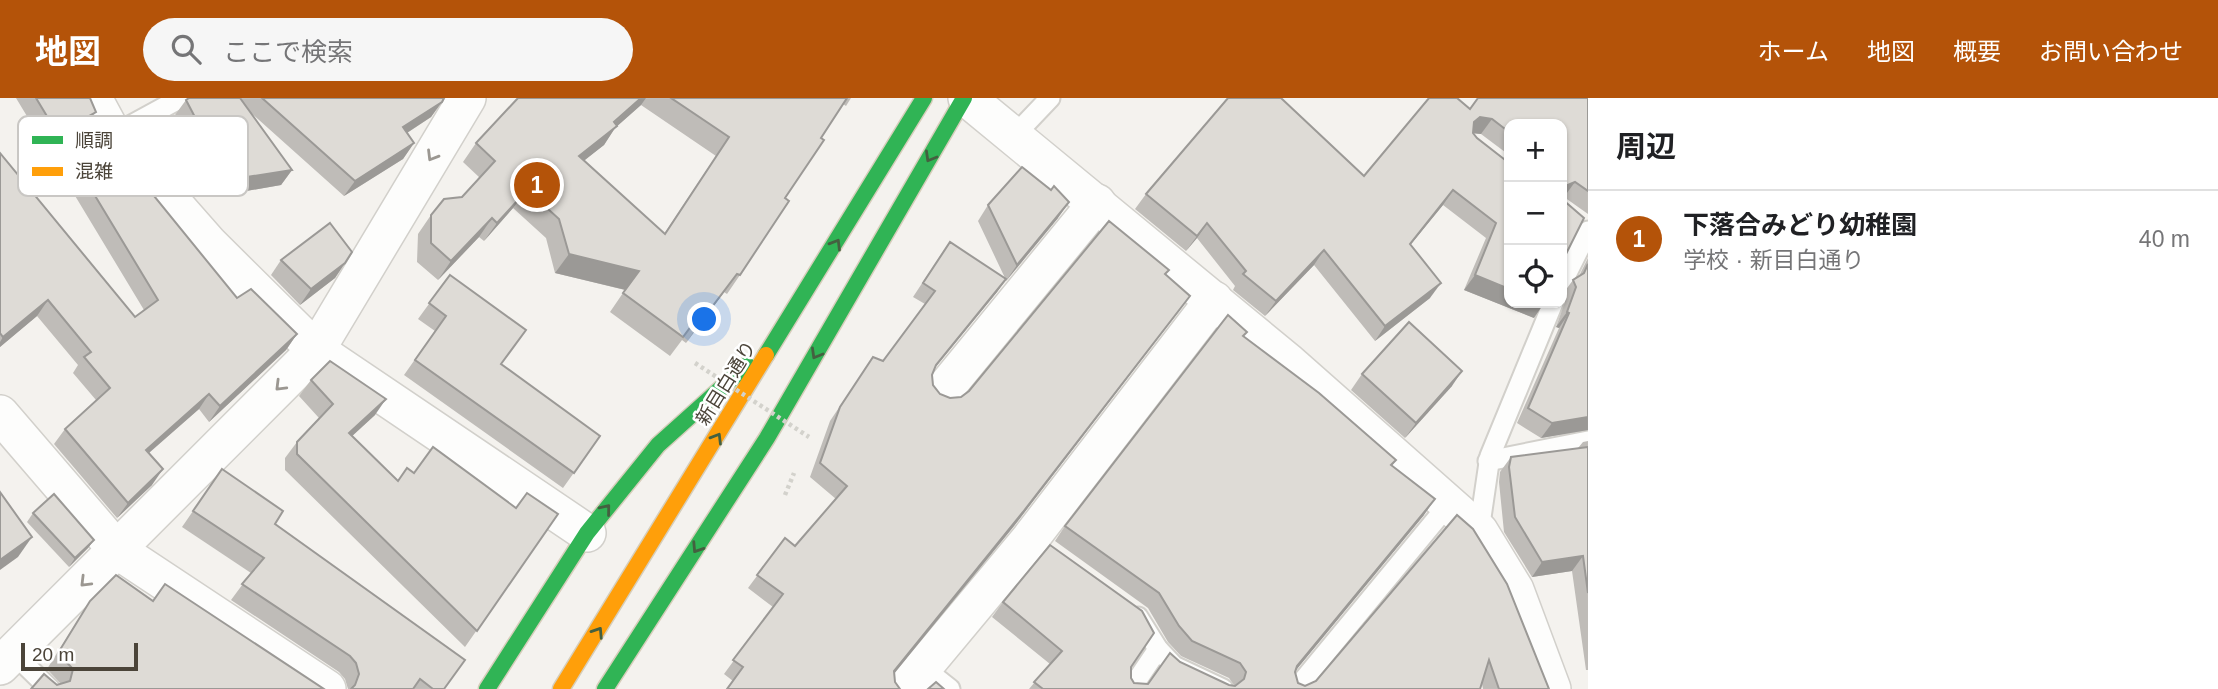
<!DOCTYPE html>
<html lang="ja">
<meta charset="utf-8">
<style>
:root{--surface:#fff;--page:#f6f6f6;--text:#202124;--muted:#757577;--line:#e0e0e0;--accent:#b45309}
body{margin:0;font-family:Arial,"Noto Sans JP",sans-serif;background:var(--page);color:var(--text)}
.controls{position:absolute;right:21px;top:21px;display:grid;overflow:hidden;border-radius:14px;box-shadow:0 2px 5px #0004}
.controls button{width:63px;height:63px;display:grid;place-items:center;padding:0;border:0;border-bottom:2px solid var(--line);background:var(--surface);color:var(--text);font:35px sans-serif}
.scale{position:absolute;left:21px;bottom:18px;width:117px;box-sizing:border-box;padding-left:7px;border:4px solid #4b4439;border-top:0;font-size:19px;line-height:24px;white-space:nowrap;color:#4b4439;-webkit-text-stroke:5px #fff;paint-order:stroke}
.you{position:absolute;left:705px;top:222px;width:24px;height:24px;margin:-18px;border:5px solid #fff;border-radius:50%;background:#1a73e8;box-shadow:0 0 0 10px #1a73e833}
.badge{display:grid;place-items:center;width:46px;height:46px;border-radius:50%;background:var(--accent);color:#fff;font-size:23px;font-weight:700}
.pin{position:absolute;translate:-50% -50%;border:4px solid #fff;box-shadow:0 2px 7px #0006}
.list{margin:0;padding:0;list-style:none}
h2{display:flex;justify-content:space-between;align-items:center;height:91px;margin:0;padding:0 28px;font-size:30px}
h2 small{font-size:23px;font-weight:400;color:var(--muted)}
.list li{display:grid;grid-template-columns:46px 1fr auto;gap:21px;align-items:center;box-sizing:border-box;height:98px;padding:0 28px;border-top:2px solid var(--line)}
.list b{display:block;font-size:26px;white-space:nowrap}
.list p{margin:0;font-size:23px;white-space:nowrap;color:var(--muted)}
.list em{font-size:23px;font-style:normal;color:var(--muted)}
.icon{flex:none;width:38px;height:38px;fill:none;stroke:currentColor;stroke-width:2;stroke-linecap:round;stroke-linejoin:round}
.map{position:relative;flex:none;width:1588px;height:591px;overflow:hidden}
header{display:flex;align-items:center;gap:42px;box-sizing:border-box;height:98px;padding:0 35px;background:var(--accent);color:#fff}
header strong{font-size:33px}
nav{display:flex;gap:38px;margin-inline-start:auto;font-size:24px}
.search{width:490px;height:63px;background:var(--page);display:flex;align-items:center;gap:18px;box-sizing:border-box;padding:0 24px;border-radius:38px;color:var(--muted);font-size:26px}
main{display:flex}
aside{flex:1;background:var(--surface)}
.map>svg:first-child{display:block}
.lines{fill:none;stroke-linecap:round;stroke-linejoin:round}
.lane-casing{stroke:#d2d0cb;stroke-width:23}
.street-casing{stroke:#d2d0cb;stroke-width:40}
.fast-casing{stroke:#d6cebb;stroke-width:19}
.slow-casing{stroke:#d6cebb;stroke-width:19}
.path{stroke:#d3d2cc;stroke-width:4.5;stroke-dasharray:3.5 3.5;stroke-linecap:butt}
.lane{stroke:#fdfdfc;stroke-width:19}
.street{stroke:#fdfdfc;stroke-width:37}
.fast{stroke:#30b455;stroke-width:16}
.slow{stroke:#ff9f0a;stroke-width:16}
.path-bridge{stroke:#d3d2cc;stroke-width:4.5;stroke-dasharray:3.5 3.5;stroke-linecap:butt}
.wall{fill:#bfbcb8;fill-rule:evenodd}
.shaded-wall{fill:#9b9996}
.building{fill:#dedbd6;stroke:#9b9996;stroke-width:2}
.oneway{stroke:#9b9791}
.oneway2{stroke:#446040}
.labels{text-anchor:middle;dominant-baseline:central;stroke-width:5;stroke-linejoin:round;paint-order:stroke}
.street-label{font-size:19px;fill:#4b4439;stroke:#fff}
.key{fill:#fff;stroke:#c9c7c4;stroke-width:2}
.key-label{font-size:19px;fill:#4b4439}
</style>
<header>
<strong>地図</strong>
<div class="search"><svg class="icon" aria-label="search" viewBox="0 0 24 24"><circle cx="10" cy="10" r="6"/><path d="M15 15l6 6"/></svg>ここで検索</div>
<nav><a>ホーム</a><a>地図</a><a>概要</a><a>お問い合わせ</a></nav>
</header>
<main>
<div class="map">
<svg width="1588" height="591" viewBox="0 0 1588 591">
<rect width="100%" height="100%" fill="#f4f2ee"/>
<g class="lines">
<g class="lane-casing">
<g id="lane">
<path d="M113 37 181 0"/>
<path d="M1012 40 1050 0"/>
<path d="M1562 185 1588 133"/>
<path d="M1488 363 1588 343"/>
<path d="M1479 433 1490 358 1553 205"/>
<path d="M1138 519 1158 551 1174 568 1223 591"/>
<path d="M13 555 50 591"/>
<path d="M921 568 950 591"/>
<path d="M1131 591 1158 551"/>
<path d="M1296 591 1448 407"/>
</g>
</g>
<g class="street-casing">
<g id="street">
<path d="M93 0 113 37 209 146 316 252 587 435"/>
<path d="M967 0 1289 265 1479 433 1515 492 1552 591"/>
<path d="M943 293 1097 105"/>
<path d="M0 316 117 452 327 591"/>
<path d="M0 568 316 252 467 0"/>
<path d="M905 591 1030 441 1214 202"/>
</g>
</g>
<g class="fast-casing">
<g id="fast">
<path d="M766 257 924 0"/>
<path d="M487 591 587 435 658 347 747 267"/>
<path d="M605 591 767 340 964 0"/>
</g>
</g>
<g class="slow-casing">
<path id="slow" d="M561 591 766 257"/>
</g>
<path class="path" d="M785 397 794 375"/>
<use href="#lane" class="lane"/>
<use href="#street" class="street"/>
<use href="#fast" class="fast"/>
<use href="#slow" class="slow"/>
<path class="path-bridge" d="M695 265 809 339"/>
</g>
<g class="wall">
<path d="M16 0H90L96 14 91 21 237 200 297 236 286 252 209 324 199 311 149 355 152 387 117 420 54 346 65 331 96 302 73 275 78 267 37 218 0 249V55L135 219 144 212Z"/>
<path d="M189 0H444L431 19 407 35 414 45 403 61 344 98 250 14 292 72 281 87 218 98 175 17 186 2Z"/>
<path d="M518 0H851L846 8 843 6 821 40 740 177 727 196 724 194 686 245 682 242 670 258 610 214 625 192 555 175 546 140 513 110 484 143 479 139 438 182 417 164 418 136 431 117 462 99 480 80 463 64 476 45ZM641 7 716 58 664 136 584 62 604 47 615 30Z"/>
<path d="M1588 0V116L1564 99 1562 100V26H1509V57L1481 36 1473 35 1534 220 1464 192 1486 140 1443 107 1410 147 1430 200 1375 243 1314 167 1265 218 1233 192 1235 188 1197 140 1186 153 1135 111 1146 96 1364 78 1470 11Z"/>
<path d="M988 107 1058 120 1006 183V182L997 194 934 271 932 277 933 287 940 296 950 300 961 299 1166 177 1180 212 1014 428 894 575 733 583 724 576 773 509 748 490 785 440 795 448 836 401 810 379 830 323 873 259 883 263 925 206 913 199 940 158 950 144 1005 180 978 123Z"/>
<path d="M1588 160V332L1541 340 1517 325 1559 230 1556 229 1565 204 1562 197 1573 182 1579 178Z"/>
<path d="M281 162 345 165 335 180 300 207 271 177Z"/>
<path d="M450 177 501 266 600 338 563 390 404 277 435 233 418 221Z"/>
<path d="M1244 238 1396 362 1392 368 1424 417 1295 573V574L1298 585 1305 588 1316 583 1457 417 1549 591H1483L1482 586 1480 591H1029L1050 566 992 519 1003 504 1131 569V580L1134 585 1148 586 1180 564 1229 587H1234L1229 580 1181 558 1168 544 1148 510 1055 443 1065 428Z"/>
<path d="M1362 276 1452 288 1405 340 1351 292Z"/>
<path d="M311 282 375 317 352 338 398 383 414 375 516 410 558 416 465 549 285 372V360L297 344 319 320 299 298Z"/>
<path d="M1588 343V572H1586L1572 473 1532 479 1504 434 1499 384 1500 374 1511 359 1578 350 1583 344Z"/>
<path d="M222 371 275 426 444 591H348L345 581 339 574 231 502 251 475 182 429Z"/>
<path d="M33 415 94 442 88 450 69 469 27 424Z"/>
<path d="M90 503H153L324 591 57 587 61 586 47 571Z"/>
</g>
<g class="shaded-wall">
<path d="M641 0H646L641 7 615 30 604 47 566 77 579 58Z"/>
<path d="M442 4 431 19 393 44 403 29Z"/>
<path d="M1480 19 1492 21 1481 36 1470 35 1474 24Z"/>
<path d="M414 45 403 61 344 98 355 83Z"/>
<path d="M292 72 281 87 218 98 228 82Z"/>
<path d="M1575 84 1564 99 1562 100 1563 89Z"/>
<path d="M527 92 513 110 484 143 497 125Z"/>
<path d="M1453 92 1443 107 1399 161 1410 146Z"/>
<path d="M1069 104 1058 120 1006 183 1017 167Z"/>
<path d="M492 120 479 139 438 182 451 163Z"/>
<path d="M1207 125 1197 140 1186 153 1197 138Z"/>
<path d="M1324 152 1314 167 1265 218 1276 203Z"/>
<path d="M569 156 639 173 626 192 555 175Z"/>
<path d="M345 165 335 180 300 207 311 191Z"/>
<path d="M737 176 724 194 686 245 699 226Z"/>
<path d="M1475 177 1509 191V205H1544L1534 220 1464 192Z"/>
<path d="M1006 181 997 194 926 280 936 267Z"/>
<path d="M1441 185 1430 200 1375 243 1385 228Z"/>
<path d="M1190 198 1014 428 885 587 894 573Z"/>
<path d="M48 202 37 218 0 249V244L3 239Z"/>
<path d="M1567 214 1569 215 1559 230 1556 229Z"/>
<path d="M297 236 286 252 209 324 220 308Z"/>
<path d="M1462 273 1452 288 1405 340 1416 325Z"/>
<path d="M209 296 199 311 135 367 146 352Z"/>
<path d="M386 301 375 317 338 351 349 335Z"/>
<path d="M1588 319V332L1541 340 1552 325Z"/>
<path d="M163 371 152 387 117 420 128 405Z"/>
<path d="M1435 401 1424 417 1287 583 1297 568Z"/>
<path d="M32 439 18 459 0 472V462Z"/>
<path d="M94 442 88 450 69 469 75 460Z"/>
<path d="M1583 458 1572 473 1532 479 1542 464Z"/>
</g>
<g class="building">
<path d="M36 0H90L96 14 89 18 237 200 251 191 297 236 220 308 209 296 146 352 163 371 128 405 65 331 110 290 84 259 91 254 48 202 3 239 0 235V55L135 219 158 202Z"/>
<path d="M189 0H240L292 72 228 82 186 2Z"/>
<path d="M262 0H444L442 4 403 29 414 45 355 83Z"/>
<path d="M518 0H641L614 24 617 28 579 58 665 136 729 39 671 0H847L821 40 824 42 785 100 789 103 740 177 737 176 699 226 695 223 683 239 623 195 639 173 569 156 559 121 527 92 497 125 492 120 451 163 431 145V117L444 101 462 99 495 63 476 45Z"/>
<path d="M1228 0H1281L1364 78 1429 0H1457L1470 11 1478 0H1588V93L1575 84 1563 89 1562 99V26H1509V34L1492 21 1480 19 1474 24 1473 35 1477 40 1509 65V191L1475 177 1496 125 1453 92 1410 146 1441 185 1385 228 1324 152 1276 203 1243 176 1246 173 1207 125 1197 138 1146 96Z"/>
<path d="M1022 69 1051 92 1054 88 1069 104 1017 167 988 107Z"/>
<path d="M1562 101 1584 120 1562 164Z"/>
<path d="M1109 123 1169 172 1165 176 1190 198 1023 414 894 573 895 584 900 591H727L743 569 733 562 783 496 757 477 785 440 795 448 847 388 820 365 840 309 873 259 883 263 935 193 923 185 950 144 1006 181 936 267 932 277 933 287 940 296 950 300 961 299 969 293Z"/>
<path d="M330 125 352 154 345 165 311 191 281 162Z"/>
<path d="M1588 166V319L1552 325 1528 310 1569 215 1567 214 1576 189 1573 182 1584 175Z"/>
<path d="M450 177 526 232 501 266 600 338 574 375 415 262 446 218 429 205Z"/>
<path d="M1228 217 1247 234 1243 238 1319 295 1396 362 1391 367 1435 401 1297 568 1295 574 1298 585 1305 588 1316 583 1457 417 1473 431 1507 486 1549 591H1499L1489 562 1480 591H1043L1034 584 1062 553 1003 504 1050 447 1142 513 1154 535 1131 569V580L1134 585 1148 586 1170 555 1180 564 1229 587 1235 588 1244 581 1246 574 1240 565 1192 543 1179 528 1159 495 1065 428Z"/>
<path d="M1409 224 1462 273 1416 325 1362 276Z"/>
<path d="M330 263 386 301 349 335 398 383 407 370 414 375 433 349 516 410 527 395 558 416 477 533 297 356V344L333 306 311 282Z"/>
<path d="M1588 349V495L1583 458 1542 464 1515 419 1509 369 1511 359Z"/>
<path d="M222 371 283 413 275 426 465 562 444 591H433L420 581 413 591H351L355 587 359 576 356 565 350 558 242 486 264 460 193 413Z"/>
<path d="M0 394 32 439 0 462Z"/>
<path d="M54 396 94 442 75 460 33 415Z"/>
<path d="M116 477 153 503 165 486 324 591H31L44 576 57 587 70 583 73 571 58 555 90 503Z"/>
<path d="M936 584 944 591H928Z"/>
</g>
<defs><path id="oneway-chevron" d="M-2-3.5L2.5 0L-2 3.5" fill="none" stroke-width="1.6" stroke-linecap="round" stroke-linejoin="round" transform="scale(1.75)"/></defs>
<g class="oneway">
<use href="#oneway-chevron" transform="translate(432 58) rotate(121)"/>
<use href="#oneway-chevron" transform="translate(280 288) rotate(135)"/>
<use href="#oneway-chevron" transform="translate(85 484) rotate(135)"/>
</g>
<g class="oneway2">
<use href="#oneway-chevron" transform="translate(930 59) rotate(120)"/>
<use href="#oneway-chevron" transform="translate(836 146) rotate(-59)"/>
<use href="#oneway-chevron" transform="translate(816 256) rotate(120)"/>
<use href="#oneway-chevron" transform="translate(717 340) rotate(-59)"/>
<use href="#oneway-chevron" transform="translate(606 411) rotate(-51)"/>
<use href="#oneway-chevron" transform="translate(697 450) rotate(123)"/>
<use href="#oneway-chevron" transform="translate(598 534) rotate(-57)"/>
</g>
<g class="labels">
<g class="street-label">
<text transform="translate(726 285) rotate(-58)">新目白通り</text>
</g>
</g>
<rect x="18" y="18" width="230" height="80" rx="10" class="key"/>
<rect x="32" y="38" width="31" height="8" fill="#30b455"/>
<rect x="32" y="69" width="31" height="9" fill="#ff9f0a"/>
<g class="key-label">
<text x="75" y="49">順調</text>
<text x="75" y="80">混雑</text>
</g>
</svg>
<div class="controls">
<button>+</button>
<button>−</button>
<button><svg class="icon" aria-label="locate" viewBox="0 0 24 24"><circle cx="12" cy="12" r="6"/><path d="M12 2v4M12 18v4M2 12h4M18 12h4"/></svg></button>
</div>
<div class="scale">20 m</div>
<div class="you"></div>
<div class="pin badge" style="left:537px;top:87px">1</div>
</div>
<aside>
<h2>周辺<small></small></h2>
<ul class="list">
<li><span class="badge">1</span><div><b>下落合みどり幼稚園</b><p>学校 · 新目白通り</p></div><em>40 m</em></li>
</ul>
</aside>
</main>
